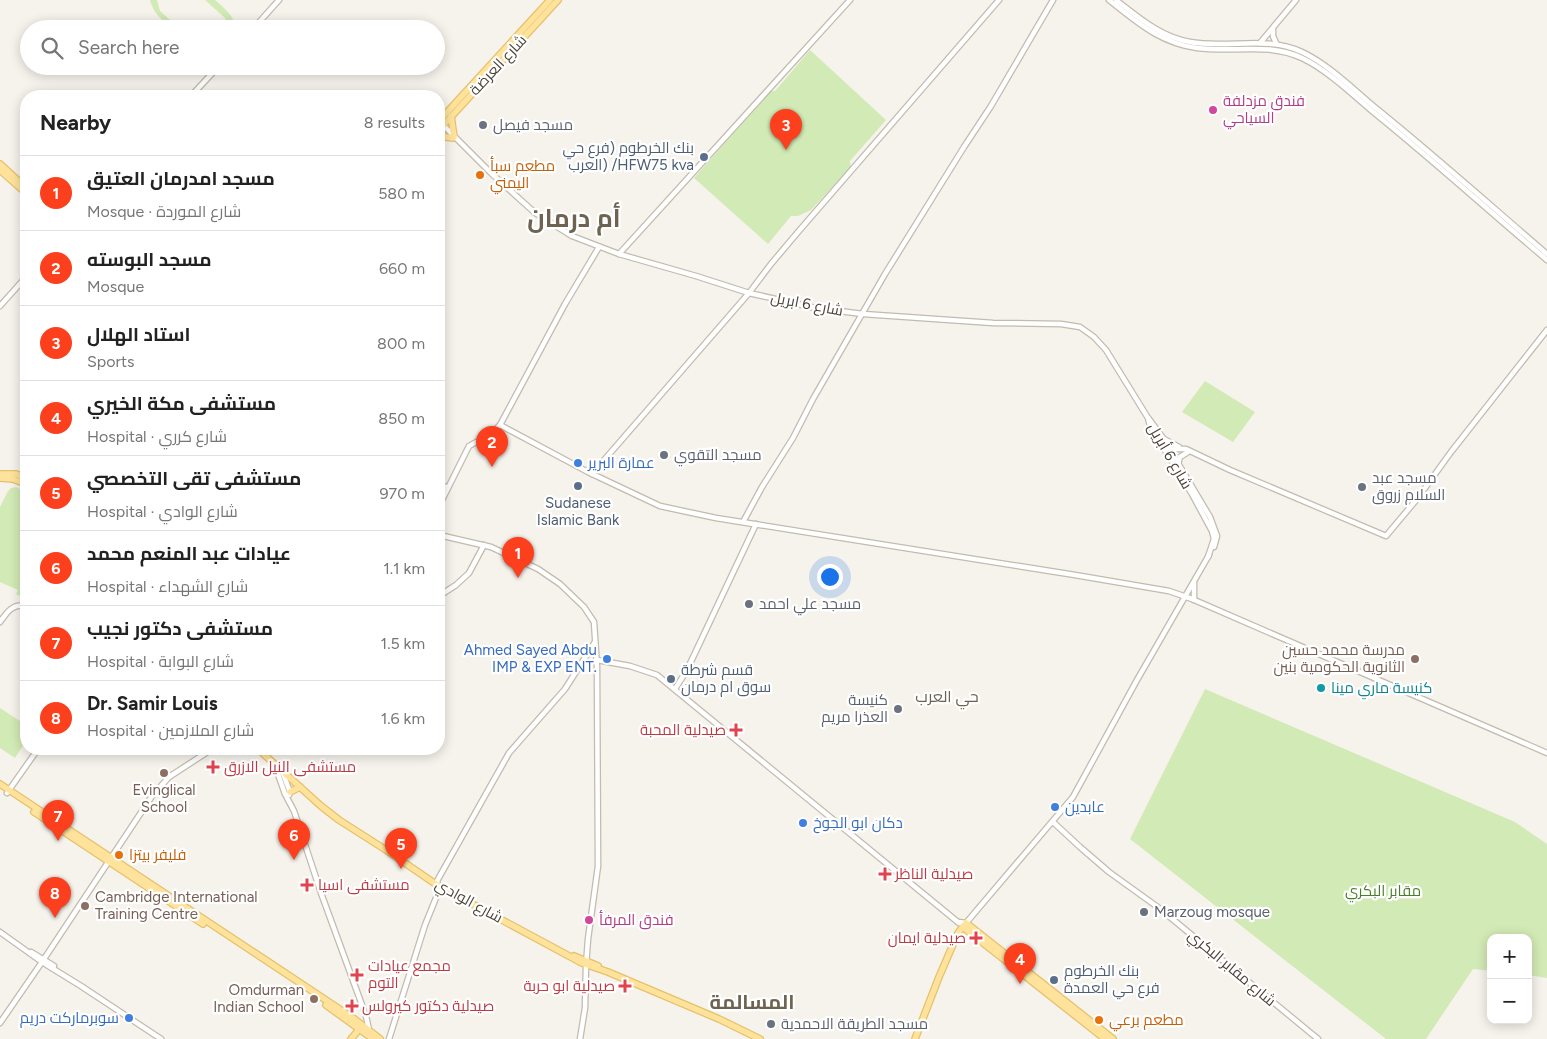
<!DOCTYPE html>
<meta charset="utf-8">
<style>
:root{--surface:#fff;--page:#f6f6f6;--text:#222;--muted:#767676;--line:#e0e0e0;--accent:#fc3f1d}
body{margin:0;font-family:Figtree,Cairo,sans-serif;background:var(--page);color:var(--text)}
.controls{position:absolute;right:15px;bottom:15px;display:grid;overflow:hidden;border-radius:10px;box-shadow:0 2px 12px #0003}
.controls button{width:45px;height:45px;display:grid;place-items:center;padding:0;border:0;border-bottom:1px solid var(--line);background:var(--surface);color:var(--text);font:25px sans-serif}
.you{position:absolute;left:829px;top:576px;width:18px;height:18px;margin:-12px;border:4px solid #fff;border-radius:50%;background:#1a73e8;box-shadow:0 0 0 8px #1a73e833}
.badge{display:grid;place-items:center;width:32px;height:32px;border-radius:50%;background:var(--accent);color:#fff;font-size:16px;font-weight:700}
.pin{position:absolute;translate:-50% -41px;filter:drop-shadow(0 1px 2px #0008)}
.pin::after{content:'';position:absolute;top:26px;width:18px;height:15px;background:inherit;clip-path:polygon(0 0,100% 0,50% 100%)}
.list{margin:0;padding:0;list-style:none}
h2{display:flex;justify-content:space-between;align-items:center;height:65px;margin:0;padding:0 20px;font-size:21px}
h2 small{font-size:16px;font-weight:400;color:var(--muted)}
.list li{display:grid;grid-template-columns:32px 1fr auto;gap:15px;align-items:center;box-sizing:border-box;height:75px;padding:0 20px;border-top:1px solid var(--line)}
.list b{display:block;font-size:19px;white-space:nowrap}
.list p{margin:0;font-size:16px;white-space:nowrap;color:var(--muted)}
.list em{font-size:16px;font-style:normal;color:var(--muted)}
.icon{flex:none;width:28px;height:28px;fill:none;stroke:currentColor;stroke-width:2;stroke-linecap:round;stroke-linejoin:round}
.map{position:relative;flex:none;width:1547px;height:1039px;overflow:hidden}
.search{position:absolute;background:var(--surface);box-shadow:0 2px 12px #0003;left:20px;top:20px;width:425px;height:55px;display:flex;align-items:center;gap:12px;box-sizing:border-box;padding:0 18px;border-radius:28px;color:var(--muted);font-size:19px}
.panel{position:absolute;background:var(--surface);box-shadow:0 2px 12px #0003;left:20px;top:90px;width:425px;height:665px;border-radius:20px}
.map>svg:first-child{display:block}
.green{fill:#d2eab5}
.lines{fill:none;stroke-linecap:round;stroke-linejoin:round}
.minor-casing{stroke:#c2bbae;stroke-width:7}
.major-casing{stroke:#e6c16a;stroke-width:8}
.minor{stroke:#fff;stroke-width:4.5}
.major{stroke:#ffe39c;stroke-width:5.5}
.hotel-dot{fill:#d1479c;stroke:#fff;stroke-width:2}
.worship-dot{fill:#6b7280;stroke:#fff;stroke-width:2}
.service-dot{fill:#5c6f8a;stroke:#fff;stroke-width:2}
.food-dot{fill:#e8710a;stroke:#fff;stroke-width:2}
.shop-dot{fill:#3f7fe0;stroke:#fff;stroke-width:2}
.education-dot{fill:#8d6e63;stroke:#fff;stroke-width:2}
.culture-dot{fill:#0f9aa8;stroke:#fff;stroke-width:2}
.health-dot{fill:#e0444e;stroke:#fff;stroke-width:2}
.labels{text-anchor:middle;dominant-baseline:central;stroke-width:4.5;stroke-linejoin:round;paint-order:stroke}
.street-label{font-size:15px;fill:#4b4439;stroke:#fff}
.hotel-label{font-size:15px;fill:#b23c85;stroke:#fff;text-anchor:start}
.worship-label{font-size:15px;fill:#5b616d;stroke:#fff;text-anchor:start}
.service-label{font-size:15px;fill:#4e5e75;stroke:#fff;text-anchor:start}
.food-label{font-size:15px;fill:#c56008;stroke:#fff;text-anchor:start}
.shop-label{font-size:15px;fill:#366cbe;stroke:#fff;text-anchor:start}
.education-label{font-size:15px;fill:#785e54;stroke:#fff;text-anchor:end}
.culture-label{font-size:15px;fill:#0d838f;stroke:#fff;text-anchor:start}
.health-label{font-size:15px;fill:#be3a42;stroke:#fff;text-anchor:start}
.park-label{font-size:15px;fill:#4a7f2a;stroke:#fff}
.neighbourhood-label{font-size:16px;fill:#6e6250;stroke:#fff}
.district-label{font-size:20px;font-weight:bold;fill:#6e6250;stroke:#fff}
.town-label{font-size:25px;font-weight:bold;fill:#6e6250;stroke:#fff}
</style>
<div class="map">
<svg width="1547" height="1039" viewBox="0 0 1547 1039">
<rect width="100%" height="100%" fill="#f6f3ec"/>
<g class="green">
<path d="M150 0H157L160 11 180 29H172C162 20 153 13 150 0Z"/>
<path d="M205 0H215C225 9 234 15 236 29H229L225 18Z"/>
<path d="M810 50 886 120 850 161 851 167 811 210 798 216H791L768 244 694 178 770 91H775Z"/>
<path d="M1205 381 1255 412 1233 442 1182 412Z"/>
<path d="M16 487 26 492V599L16 594 18 590 0 582V507L8 491 11 488Z"/>
<path d="M1205 689 1515 822 1547 844V978L1528 975V938H1491V971L1473 969 1426 1039H1386L1130 839Z"/>
<path d="M0 708 26 725V741L15 758 0 748Z"/>
</g>
<g class="lines">
<g class="minor-casing">
<g id="minor">
<path d="M1109 0C1137 22 1160 43 1197 48 1233 53 1268 42 1302 58 1329 71 1354 96 1377 115 1435 162 1490 212 1547 260"/>
<path d="M1116 0C1139 18 1161 37 1190 42 1228 49 1266 35 1302 52 1328 64 1355 91 1377 109 1435 156 1490 205 1547 254"/>
<path d="M1273 28V36L1276 43"/>
<path d="M253 29 279 0"/>
<path d="M1260 43 1296 0"/>
<path d="M191 96 219 66"/>
<path d="M442 124 491 173 534 212 572 236 619 254 696 276 749 293 815 308 863 314 993 323 1061 324 1080 327 1094 337 1106 350 1148 418 1150 426 1192 494 1212 531 1214 539 1208 557"/>
<path d="M619 254 850 0"/>
<path d="M0 306 26 277"/>
<path d="M1149 419 1163 438 1210 517 1217 536 1214 547"/>
<path d="M500 425 588 472 660 506 716 518 1075 575 1169 591 1192 599 1547 753"/>
<path d="M1164 439 1179 447"/>
<path d="M1168 450 1175 449H1186L1230 470 1386 536 1417 499 1451 452 1547 330"/>
<path d="M1178 464 1180 457 1188 452"/>
<path d="M592 474 749 293 771 264 798 232 999 0"/>
<path d="M439 486 447 487"/>
<path d="M439 506 469 446 491 434 500 425 565 304 599 247"/>
<path d="M743 522 762 487 793 438 813 399 885 274 964 147 991 106 1053 0"/>
<path d="M439 535 491 547 538 569 560 584 584 607 594 622 597 667 598 866 588 939 586 965 585 1008 580 1039"/>
<path d="M1194 582V600"/>
<path d="M439 596 456 585 469 573 484 545"/>
<path d="M0 622C7 612 13 603 26 606"/>
<path d="M597 660 630 666 657 675 959 923"/>
<path d="M675 689 687 670 756 524"/>
<path d="M274 763 285 794 294 811 321 893 366 1016 369 1030"/>
<path d="M282 771 290 792 289 795"/>
<path d="M7 793 38 749"/>
<path d="M1053 822 1080 847 1109 872 1159 908 1318 1039"/>
<path d="M958 922 966 923 1073 797 1137 680 1209 555"/>
<path d="M0 932 42 962 81 986 161 1039"/>
<path d="M31 952 54 966"/>
<path d="M0 1023 42 962 152 796 169 777 212 749"/>
<path d="M389 1039 425 925 438 893 439 889 437 881 509 753 565 689 595 642"/>
</g>
</g>
<g class="major-casing">
<g id="major">
<path d="M451 116 454 137"/>
<path d="M439 121 550 0"/>
<path d="M439 130 558 0"/>
<path d="M439 136 453 138"/>
<path d="M0 164 26 188"/>
<path d="M0 170 26 193"/>
<path d="M0 474H16L26 478"/>
<path d="M0 478 13 479 26 484"/>
<path d="M258 749 321 806 339 820 386 850 437 885 582 963 608 972 719 1019 760 1039"/>
<path d="M0 784 353 1018 380 1039"/>
<path d="M290 792 300 787"/>
<path d="M34 812 203 924"/>
<path d="M963 927 1105 1039"/>
<path d="M574 956 598 966"/>
<path d="M326 1005 373 1039"/>
<path d="M351 1039 361 1027"/>
<path d="M915 1039 939 977 958 933 966 923 1113 1039"/>
</g>
</g>
<use href="#minor" class="minor"/>
<use href="#major" class="major"/>
</g>
<g class="hotel-dot">
<circle cx="1213" cy="110" r="5"/>
<circle cx="589" cy="920" r="5"/>
</g>
<g class="worship-dot">
<circle cx="483" cy="125" r="5"/>
<circle cx="664" cy="455" r="5"/>
<circle cx="1362" cy="487" r="5"/>
<circle cx="749" cy="604" r="5"/>
<circle cx="898" cy="709" r="5"/>
<circle cx="1144" cy="912" r="5"/>
<circle cx="771" cy="1024" r="5"/>
</g>
<g class="service-dot">
<circle cx="704" cy="157" r="5"/>
<circle cx="578" cy="486" r="5"/>
<circle cx="671" cy="679" r="5"/>
<circle cx="1054" cy="980" r="5"/>
</g>
<g class="food-dot">
<circle cx="480" cy="175" r="5"/>
<circle cx="119" cy="855" r="5"/>
<circle cx="1099" cy="1020" r="5"/>
</g>
<g class="shop-dot">
<circle cx="578" cy="463" r="5"/>
<circle cx="607" cy="659" r="5"/>
<circle cx="1055" cy="807" r="5"/>
<circle cx="803" cy="823" r="5"/>
<circle cx="129" cy="1018" r="5"/>
</g>
<g class="education-dot">
<circle cx="1415" cy="659" r="5"/>
<circle cx="164" cy="773" r="5"/>
<circle cx="85" cy="906" r="5"/>
<circle cx="314" cy="999" r="5"/>
</g>
<circle class="culture-dot" cx="1321" cy="688" r="5"/>
<g class="health-dot">
<path d="M733.5 722.5h5v5h5v5h-5v5h-5v-5h-5v-5h5z"/>
<path d="M210.5 759.5h5v5h5v5h-5v5h-5v-5h-5v-5h5z"/>
<path d="M882.5 866.5h5v5h5v5h-5v5h-5v-5h-5v-5h5z"/>
<path d="M304.5 877.5h5v5h5v5h-5v5h-5v-5h-5v-5h5z"/>
<path d="M973.5 930.5h5v5h5v5h-5v5h-5v-5h-5v-5h5z"/>
<path d="M354.5 967.5h5v5h5v5h-5v5h-5v-5h-5v-5h5z"/>
<path d="M622.5 978.5h5v5h5v5h-5v5h-5v-5h-5v-5h5z"/>
<path d="M349.5 998.5h5v5h5v5h-5v5h-5v-5h-5v-5h5z"/>
</g>
<g class="labels">
<g class="street-label">
<text transform="translate(498 65) rotate(-47)">شارع العرضة</text>
<text transform="translate(807 304) rotate(11)">شارع 6 ابريل</text>
<text transform="translate(1170 456) rotate(60)">شارع 6 أبريل</text>
<text transform="translate(469 901) rotate(29)">شارع الوادي</text>
<text transform="translate(1232 968) rotate(40)">شارع مقابر البكري</text>
</g>
<g class="hotel-label">
<text x="1223" y="101">فندق مزدلفة<tspan x="1223" dy="17">السياحي</tspan></text>
<text x="599" y="920">فندق المرفأ</text>
</g>
<g class="worship-label">
<text x="493" y="125">مسجد فيصل</text>
<text x="674" y="455">مسجد التقوي</text>
<text x="1372" y="478">مسجد عبد<tspan x="1372" dy="17">السلام زروق</tspan></text>
<text x="759" y="604">مسجد علي احمد</text>
<text x="888" y="700" text-anchor="end">كنيسة<tspan x="888" dy="17">العذرا مريم</tspan></text>
<text x="1154" y="912">Marzoug mosque</text>
<text x="781" y="1024">مسجد الطريقة الاحمدية</text>
</g>
<g class="service-label">
<text x="694" y="148" text-anchor="end">بنك الخرطوم (فرع حي<tspan x="694" dy="17">العرب) /HFW75 kva</tspan></text>
<text x="578" y="503" text-anchor="middle">Sudanese<tspan x="578" dy="17">Islamic Bank</tspan></text>
<text x="681" y="670">قسم شرطة<tspan x="681" dy="17">سوق ام درمان</tspan></text>
<text x="1064" y="971">بنك الخرطوم<tspan x="1064" dy="17">فرع حي العمدة</tspan></text>
</g>
<g class="food-label">
<text x="490" y="166">مطعم سبأ<tspan x="490" dy="17">اليمني</tspan></text>
<text x="129" y="855">فليفر بيتزا</text>
<text x="1109" y="1020">مطعم برعي</text>
</g>
<g class="shop-label">
<text x="588" y="463">عمارة البرير</text>
<text x="597" y="650" text-anchor="end">Ahmed Sayed Abdu<tspan x="597" dy="17">IMP &amp; EXP ENT.</tspan></text>
<text x="1065" y="807">عابدين</text>
<text x="813" y="823">دكان ابو الجوخ</text>
<text x="119" y="1018" text-anchor="end">سوبرماركت دريم</text>
</g>
<g class="education-label">
<text x="1405" y="650">مدرسة محمد حسين<tspan x="1405" dy="17">الثانوية الحكومية بنين</tspan></text>
<text x="164" y="790" text-anchor="middle">Evinglical<tspan x="164" dy="17">School</tspan></text>
<text x="95" y="897" text-anchor="start">Cambridge International<tspan x="95" dy="17">Training Centre</tspan></text>
<text x="304" y="990">Omdurman<tspan x="304" dy="17">Indian School</tspan></text>
</g>
<g class="culture-label">
<text x="1331" y="688">كنيسة ماري مينا</text>
</g>
<g class="health-label">
<text x="726" y="730" text-anchor="end">صيدلية المحبة</text>
<text x="224" y="767">مستشفى النيل الازرق</text>
<text x="895" y="874">صيدلية الناظر</text>
<text x="318" y="885">مستشفى اسيا</text>
<text x="966" y="938" text-anchor="end">صيدلية ايمان</text>
<text x="368" y="966">مجمع عيادات<tspan x="368" dy="17">التوم</tspan></text>
<text x="615" y="986" text-anchor="end">صيدلية ابو حربة</text>
<text x="362" y="1006">صيدلية دكتور كيرولس</text>
</g>
<g class="park-label">
<text x="1383" y="891">مقابر البكري</text>
</g>
<g class="neighbourhood-label">
<text x="947" y="696">حي العرب</text>
</g>
<g class="district-label">
<text x="752" y="1002">المسالمة</text>
</g>
<g class="town-label">
<text x="574" y="218">أم درمان</text>
</g>
</g>
</svg>
<div class="controls">
<button>+</button>
<button>−</button>
</div>
<div class="you"></div>
<div class="pin badge" style="left:518px;top:578px">1</div>
<div class="pin badge" style="left:492px;top:467px">2</div>
<div class="pin badge" style="left:786px;top:150px">3</div>
<div class="pin badge" style="left:1020px;top:984px">4</div>
<div class="pin badge" style="left:401px;top:869px">5</div>
<div class="pin badge" style="left:294px;top:860px">6</div>
<div class="pin badge" style="left:58px;top:841px">7</div>
<div class="pin badge" style="left:55px;top:918px">8</div>
<div class="search"><svg class="icon" aria-label="search" viewBox="0 0 24 24"><circle cx="10" cy="10" r="6"/><path d="M15 15l6 6"/></svg>Search here</div>
<section class="panel">
<h2>Nearby<small>8 results</small></h2>
<ul class="list">
<li><span class="badge">1</span><div><b>مسجد امدرمان العتيق</b><p>Mosque · شارع الموردة</p></div><em>580 m</em></li>
<li><span class="badge">2</span><div><b>مسجد البوسته</b><p>Mosque</p></div><em>660 m</em></li>
<li><span class="badge">3</span><div><b>استاد الهلال</b><p>Sports</p></div><em>800 m</em></li>
<li><span class="badge">4</span><div><b>مستشفى مكة الخيري</b><p>Hospital · شارع كرري</p></div><em>850 m</em></li>
<li><span class="badge">5</span><div><b>مستشفى تقى التخصصي</b><p>Hospital · شارع الوادي</p></div><em>970 m</em></li>
<li><span class="badge">6</span><div><b>عيادات عبد المنعم محمد</b><p>Hospital · شارع الشهداء</p></div><em>1.1 km</em></li>
<li><span class="badge">7</span><div><b>مستشفى دكتور نجيب</b><p>Hospital · شارع البوابة</p></div><em>1.5 km</em></li>
<li><span class="badge">8</span><div><b>Dr. Samir Louis</b><p>Hospital · شارع الملازمين</p></div><em>1.6 km</em></li>
</ul>
</section>
</div>
